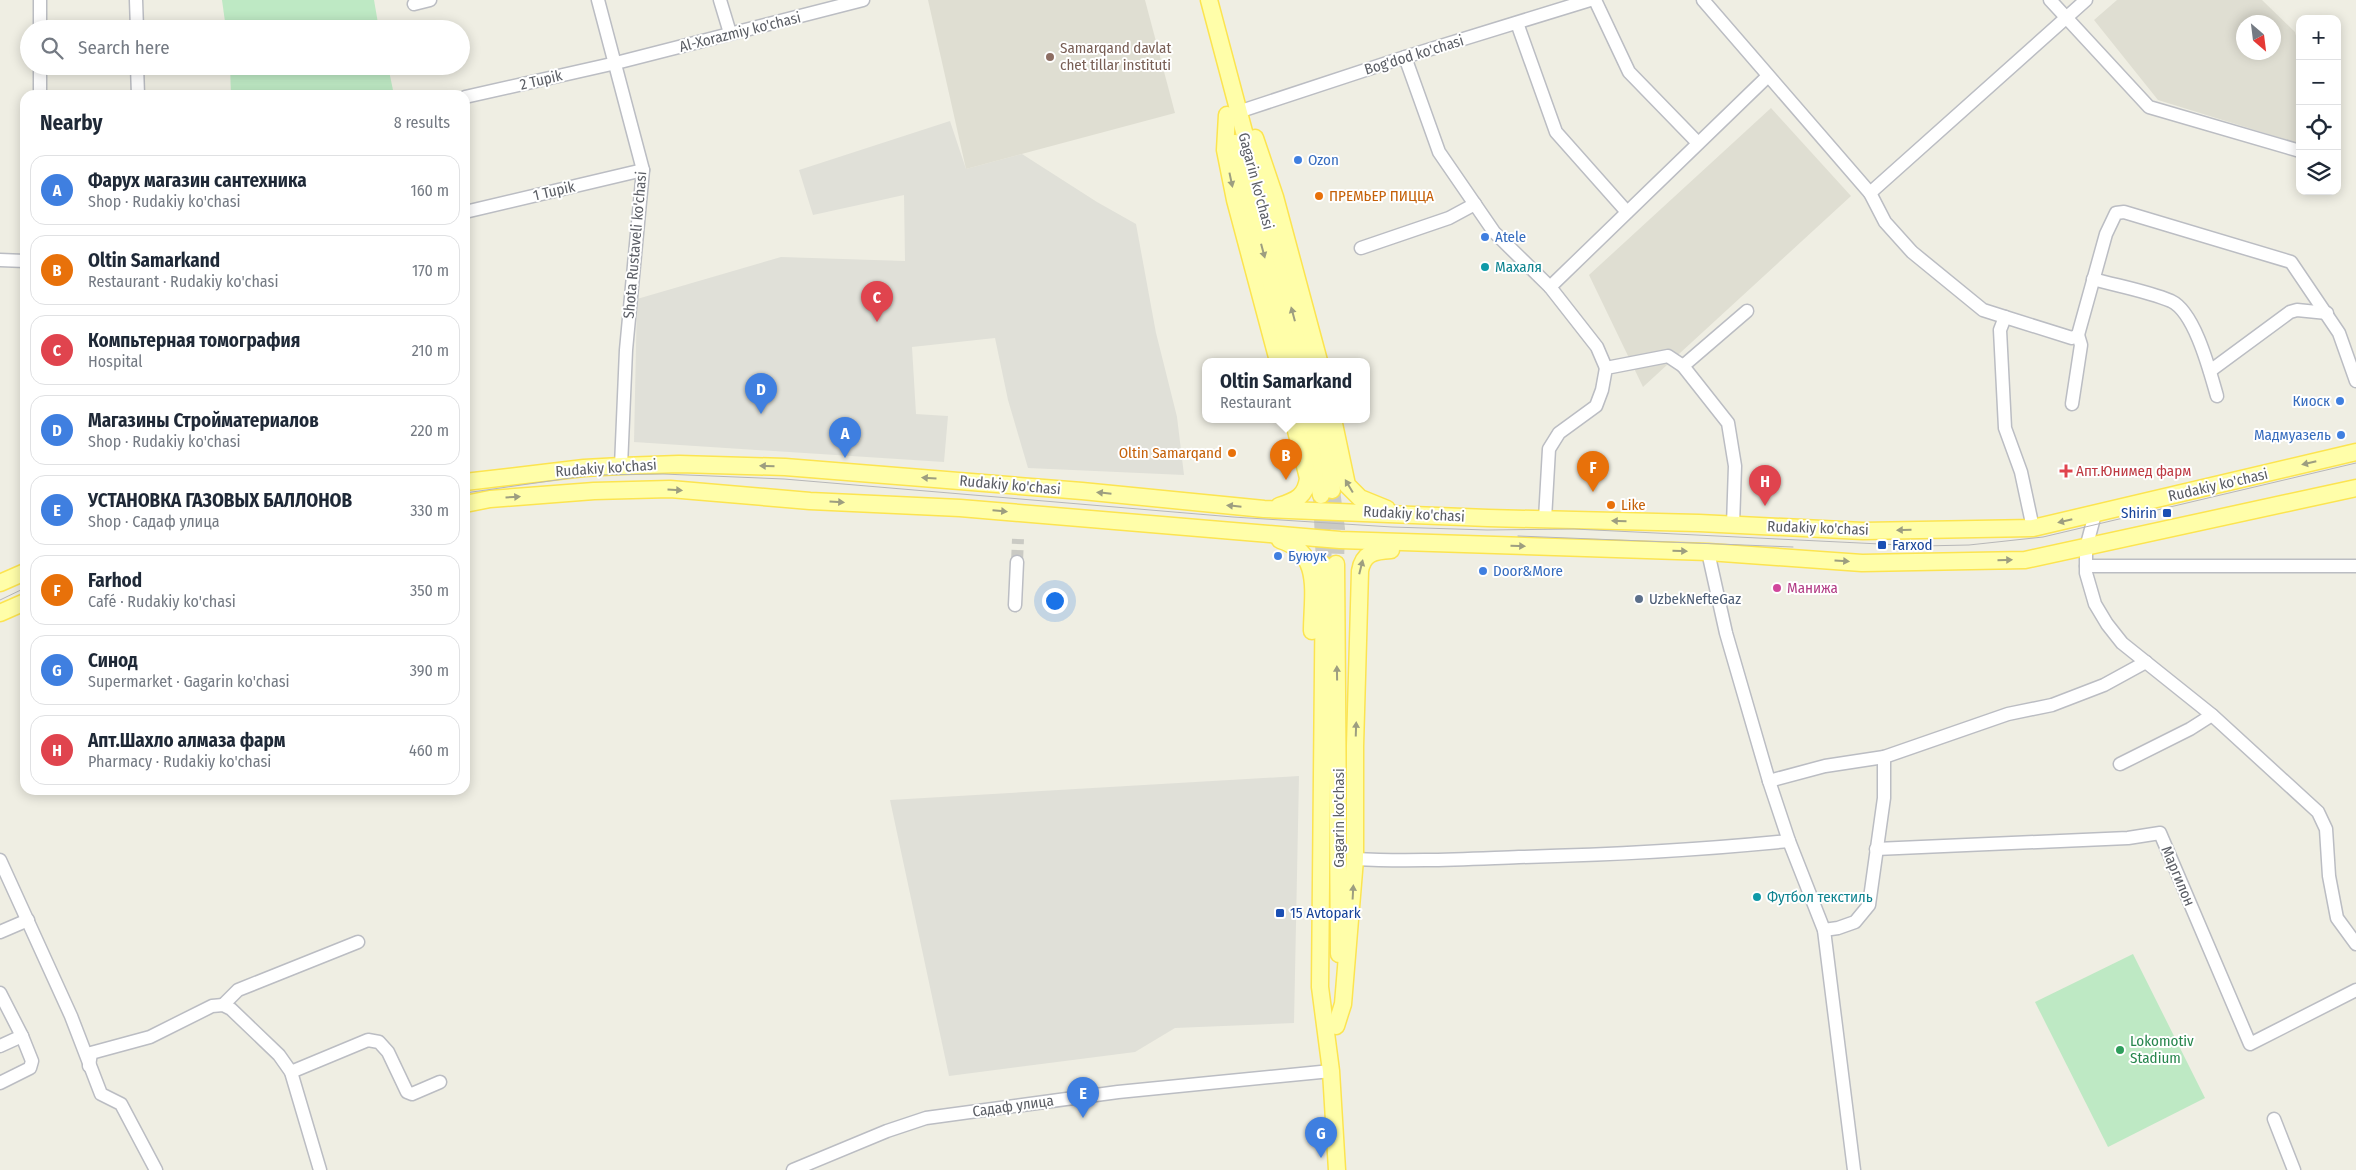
<!DOCTYPE html>
<meta charset="utf-8">
<style>
:root{--surface:#fff;--page:#f2f2f3;--text:#1f2937;--muted:#747a83;--line:#e0e1e3;--accent:#2563eb}
body{margin:0;font-family:"Fira Sans Condensed",sans-serif;background:var(--page);color:var(--text)}
.controls{position:absolute;right:15px;top:15px;display:grid;overflow:hidden;border-radius:10px;box-shadow:0 2px 12px #0003}
.controls button{width:45px;height:45px;display:grid;place-items:center;padding:0;border:0;border-bottom:1px solid var(--line);background:var(--surface);color:var(--text);font:25px sans-serif}
.compass{position:absolute;left:2236px;top:15px;width:45px;height:45px;border-radius:50%;background:var(--surface);box-shadow:0 2px 12px #0003;rotate:152deg}
.you{position:absolute;left:1054px;top:600px;width:18px;height:18px;margin:-12px;border:4px solid #fff;border-radius:50%;background:#1a73e8;box-shadow:0 0 0 8px #1a73e833}
.badge{display:grid;place-items:center;width:32px;height:32px;border-radius:50%;background:var(--accent);color:#fff;font-size:16px;font-weight:700}
.pin{position:absolute;translate:-50% -41px;filter:drop-shadow(0 1px 2px #0008)}
.pin::after{content:'';position:absolute;top:26px;width:18px;height:15px;background:inherit;clip-path:polygon(0 0,100% 0,50% 100%)}
.popup{position:absolute;left:1202px;top:358px;width:168px;height:65px;box-sizing:border-box;display:grid;place-content:center;border-radius:10px;background:var(--surface);filter:drop-shadow(0 1px 4px #0005);font-size:16px;white-space:nowrap;color:var(--muted)}
.popup b{font-size:19px;color:var(--text)}
.popup::after{content:'';position:absolute;left:50%;top:100%;margin-left:-10px;border:10px solid transparent;border-top-color:var(--surface)}
.list{margin:0;padding:0;list-style:none}
h2{display:flex;justify-content:space-between;align-items:center;height:65px;margin:0;padding:0 20px;font-size:21px}
h2 small{font-size:16px;font-weight:400;color:var(--muted)}
.list li{display:grid;grid-template-columns:32px 1fr auto;gap:15px;align-items:center;box-sizing:border-box;height:70px;margin:0 10px 10px;padding:0 10px;border:1px solid var(--line);border-radius:15px}
.list b{display:block;font-size:19px;white-space:nowrap}
.list p{margin:0;font-size:16px;white-space:nowrap;color:var(--muted)}
.list em{font-size:16px;font-style:normal;color:var(--muted)}
.icon{flex:none;width:28px;height:28px;fill:none;stroke:currentColor;stroke-width:2;stroke-linecap:round;stroke-linejoin:round}
.map{position:relative;flex:none;width:2356px;height:1170px;overflow:hidden}
.search{position:absolute;background:var(--surface);box-shadow:0 2px 12px #0003;left:20px;top:20px;width:450px;height:55px;display:flex;align-items:center;gap:12px;box-sizing:border-box;padding:0 18px;border-radius:28px;color:var(--muted);font-size:19px}
.panel{position:absolute;background:var(--surface);box-shadow:0 2px 12px #0003;left:20px;top:90px;width:450px;height:705px;border-radius:15px}
.map>svg:first-child{display:block}
.industrial{fill:#e0e0d8}
.education{fill:#dfded2;fill-rule:evenodd}
.green{fill:#bee9c4}
.lines{fill:none;stroke-linecap:round;stroke-linejoin:round}
.minor-tunnel{stroke:#cacac4;stroke-width:12;stroke-dasharray:12 6;stroke-linecap:butt}
.major-tunnel{stroke:#cacac4;stroke-width:16;stroke-dasharray:16 8;stroke-linecap:butt}
.minor-casing{stroke:#bbbdc3;stroke-width:15}
.major-casing{stroke:#fce450;stroke-width:19}
.minor{stroke:#fff;stroke-width:12}
.major{stroke:#fffea9;stroke-width:16}
.tram{stroke:#b7b7b8;stroke-width:1}
.oneway{fill:#9d9e80}
.education-dot{fill:#8d6e63;stroke:#fff;stroke-width:2}
.shop-dot{fill:#3f7fe0;stroke:#fff;stroke-width:2}
.food-dot{fill:#e8710a;stroke:#fff;stroke-width:2}
.culture-dot{fill:#0f9aa8;stroke:#fff;stroke-width:2}
.health-dot{fill:#e0444e;stroke:#fff;stroke-width:2}
.transit-dot{fill:#1a4fb4;stroke:#fff;stroke-width:2}
.hotel-dot{fill:#d1479c;stroke:#fff;stroke-width:2}
.service-dot{fill:#5c6f8a;stroke:#fff;stroke-width:2}
.leisure-dot{fill:#2e9e5b;stroke:#fff;stroke-width:2}
.labels{text-anchor:middle;dominant-baseline:central;stroke-width:4;stroke-linejoin:round;paint-order:stroke}
.street-label{font-size:15px;fill:#5b5e65;stroke:#fff}
.education-label{font-size:15px;fill:#785e54;stroke:#fff;text-anchor:start}
.shop-label{font-size:15px;fill:#366cbe;stroke:#fff;text-anchor:start}
.food-label{font-size:15px;fill:#c56008;stroke:#fff;text-anchor:start}
.culture-label{font-size:15px;fill:#0d838f;stroke:#fff;text-anchor:start}
.health-label{font-size:15px;fill:#be3a42;stroke:#fff;text-anchor:start}
.transit-label{font-size:15px;fill:#164399;stroke:#fff;text-anchor:start}
.hotel-label{font-size:15px;fill:#b23c85;stroke:#fff;text-anchor:start}
.service-label{font-size:15px;fill:#4e5e75;stroke:#fff;text-anchor:start}
.leisure-label{font-size:15px;fill:#27864d;stroke:#fff;text-anchor:start}
</style>
<div class="map">
<svg width="2356" height="1170" viewBox="0 0 2356 1170">
<rect width="100%" height="100%" fill="#efeee3"/>
<g class="industrial">
<path d="M950 121 966 169 1022 154 1097 202 1136 224 1156 333 1177 417 1184 475 1028 468 1008 400 995 338 912 347 916 414 948 416 944 462 634 442 637 299 781 257 905 261 904 195 813 215 799 170Z"/>
<path d="M1299 776 1294 1023 1175 1028 1135 1052 949 1076 890 800Z"/>
</g>
<g class="education">
<path d="M928 0H1145L1175 113 966 169Z"/>
<path d="M2117 0H2262L2295 32 2300 51V144L2158 100 2094 20ZM2244 22H2274V52H2244Z"/>
<path d="M1771 108 1851 196 1643 387 1589 275Z"/>
</g>
<g class="green">
<path d="M222 0H374L379 29H226Z"/>
<path d="M230 66H388L394 95H231Z"/>
<path d="M2133 954 2205 1098 2108 1147 2035 1002Z"/>
</g>
<g class="lines">
<path class="minor-tunnel" d="M1017 562 1018 539"/>
<g class="major-tunnel">
<path d="M1332 490 1337 529 1336 564"/>
<path d="M1321 495 1324 565"/>
</g>
<g class="minor-casing">
<g id="minor">
<path d="M136 0 137 29"/>
<path d="M598 0 643 170 626 350 621 466"/>
<path d="M720 0 730 33"/>
<path d="M1595 0 1629 72 1698 143"/>
<path d="M1703 0 1870 193 2086 0"/>
<path d="M2050 0 2149 107 2300 151"/>
<path d="M414 4 430 0"/>
<path d="M1517 23 1556 132 1627 212"/>
<path d="M40 29V0"/>
<path d="M1405 57 1439 152 1494 232 1550 287 1768 76"/>
<path d="M137 66 138 95"/>
<path d="M40 95V66"/>
<path d="M465 97 616 63 863 0"/>
<path d="M1238 112 1405 57 1590 0"/>
<path d="M1870 193 1885 222 1912 252 1983 310 2005 317"/>
<path d="M465 212 643 170"/>
<path d="M1361 248 1449 218 1475 204"/>
<path d="M0 260 25 261"/>
<path d="M2093 279C2118 286 2147 291 2171 301 2195 312 2210 372 2217 396"/>
<path d="M1550 287 1597 347 1606 368"/>
<path d="M2210 371 2290 312 2297 310 2327 313"/>
<path d="M2072 404 2081 345 2078 335"/>
<path d="M2095 514 2086 548V573L2095 604 2107 624 2122 643 2212 715 2318 812 2326 829 2329 876 2337 918 2356 944"/>
<path d="M1545 519 1549 449 1559 433 1596 406 1602 390 1606 368 1668 356 1683 366"/>
<path d="M1733 525 1735 466 1728 423 1683 366 1747 311"/>
<path d="M2033 528 2021 472 2005 428 2000 330 2005 317 2072 338 2078 335 2106 234 2116 213 2124 212 2291 262 2339 333 2356 381"/>
<path d="M1708 552 1726 633 1769 781 1789 841 1824 930 1854 1170"/>
<path d="M2086 566H2356"/>
<path d="M1015 605 1017 562"/>
<path d="M2120 764 2190 729 2212 715"/>
<path d="M1769 781 1825 766 1884 757 2008 714 2052 705 2104 685 2146 662"/>
<path d="M1876 849 2128 838 2160 833 2250 1044 2356 990"/>
<path d="M1355 859C1410 862 1464 859 1519 857 1609 855 1699 850 1789 841"/>
<path d="M0 860 71 1016 101 1094 121 1104 156 1170"/>
<path d="M1824 930 1838 928 1855 922 1869 905 1884 798V757"/>
<path d="M0 932 28 920"/>
<path d="M0 993 22 1036 0 1046"/>
<path d="M223 1005 238 990 358 942"/>
<path d="M89 1066 91 1053 150 1037 212 1006 223 1005 231 1009 279 1055 291 1072 320 1170"/>
<path d="M291 1072 368 1040 379 1042 388 1052 407 1092 412 1094 440 1082"/>
<path d="M0 1083 30 1068 32 1061 22 1036"/>
<path d="M2274 1119 2294 1170"/>
<path d="M793 1170 887 1131 926 1118 1118 1092 1331 1071"/>
</g>
</g>
<g class="major-casing">
<g id="major">
<path d="M1209 0 1305 361"/>
<path d="M1227 115 1225 150 1235 200 1278 361"/>
<path d="M1255 138 1275 197 1319 361"/>
<path d="M1235 143 1291 361"/>
<path d="M1306 419 1321 495"/>
<path d="M1321 419 1328 452 1332 490"/>
<path d="M1333 419 1347 485 1360 498 1387 509"/>
<path d="M465 482 584 468 621 466 679 464 785 467 1082 491 1264 509 1488 518 1699 523 1863 531 2033 528 2356 452"/>
<path d="M465 504 490 499 594 491 670 489 810 501 960 508 1340 540 1708 552 1862 563 2025 560 2356 488"/>
<path d="M1279 506C1296 501 1306 496 1308 478L1293 419"/>
<path d="M1280 540C1323 553 1312 595 1312 631"/>
<path d="M1336 564 1339 954"/>
<path d="M1324 565 1320 987 1331 1071 1337 1170"/>
<path d="M0 583 25 572"/>
<path d="M0 613 25 602"/>
<path d="M1336 1026 1343 1004 1355 859V746L1360 571C1363 553 1374 551 1391 550"/>
</g>
</g>
<use href="#minor" class="minor"/>
<use href="#major" class="major"/>
<g class="tram">
<path d="M465 493 592 475 663 474 784 479 1233 517 1392 527 1487 530 1574 529 1921 546 1969 545 2043 537 2356 463"/>
<path d="M1518 536 1793 547"/>
<path d="M0 600 25 588"/>
</g>
</g>
<defs><path id="oneway-solid" d="M-6-.8H1V-3.2L6.5 0L1 3.2V.8H-6Z" transform="scale(1.25)"/></defs>
<g class="oneway">
<use href="#oneway-solid" transform="translate(1231 180) rotate(78)"/>
<use href="#oneway-solid" transform="translate(1263 251) rotate(75)"/>
<use href="#oneway-solid" transform="translate(1293 314) rotate(-105)"/>
<use href="#oneway-solid" transform="translate(2309 463) rotate(167)"/>
<use href="#oneway-solid" transform="translate(767 466) rotate(-178)"/>
<use href="#oneway-solid" transform="translate(929 478) rotate(-176)"/>
<use href="#oneway-solid" transform="translate(1349 486) rotate(-121)"/>
<use href="#oneway-solid" transform="translate(675 490) rotate(3)"/>
<use href="#oneway-solid" transform="translate(1104 493) rotate(-174)"/>
<use href="#oneway-solid" transform="translate(513 497) rotate(-4)"/>
<use href="#oneway-solid" transform="translate(837 502) rotate(3)"/>
<use href="#oneway-solid" transform="translate(1234 506) rotate(-174)"/>
<use href="#oneway-solid" transform="translate(1000 511) rotate(5)"/>
<use href="#oneway-solid" transform="translate(1619 521) rotate(-179)"/>
<use href="#oneway-solid" transform="translate(2065 521) rotate(167)"/>
<use href="#oneway-solid" transform="translate(1904 530) rotate(179)"/>
<use href="#oneway-solid" transform="translate(1518 546) rotate(2)"/>
<use href="#oneway-solid" transform="translate(1680 551) rotate(1)"/>
<use href="#oneway-solid" transform="translate(2005 560) rotate(-1)"/>
<use href="#oneway-solid" transform="translate(1842 561) rotate(4)"/>
<use href="#oneway-solid" transform="translate(1361 567) rotate(-76)"/>
<use href="#oneway-solid" transform="translate(1337 673) rotate(-91)"/>
<use href="#oneway-solid" transform="translate(1356 729) rotate(-88)"/>
<use href="#oneway-solid" transform="translate(1353 892) rotate(-87)"/>
</g>
<circle class="education-dot" cx="1050" cy="57" r="5"/>
<g class="shop-dot">
<circle cx="1298" cy="160" r="5"/>
<circle cx="1485" cy="237" r="5"/>
<circle cx="2340" cy="401" r="5"/>
<circle cx="2341" cy="435" r="5"/>
<circle cx="1278" cy="556" r="5"/>
<circle cx="1483" cy="571" r="5"/>
</g>
<g class="food-dot">
<circle cx="1319" cy="196" r="5"/>
<circle cx="1232" cy="453" r="5"/>
<circle cx="1611" cy="505" r="5"/>
</g>
<g class="culture-dot">
<circle cx="1485" cy="267" r="5"/>
<circle cx="1757" cy="897" r="5"/>
</g>
<path class="health-dot" d="M2063.5 463.5h5v5h5v5h-5v5h-5v-5h-5v-5h5z"/>
<g class="transit-dot">
<rect x="2162" y="508" width="10" height="10" rx="2.5"/>
<rect x="1877" y="540" width="10" height="10" rx="2.5"/>
<rect x="1275" y="908" width="10" height="10" rx="2.5"/>
</g>
<circle class="hotel-dot" cx="1777" cy="588" r="5"/>
<circle class="service-dot" cx="1639" cy="599" r="5"/>
<circle class="leisure-dot" cx="2120" cy="1050" r="5"/>
<g class="labels">
<g class="street-label">
<text transform="translate(740 32) rotate(-14)">Al-Xorazmiy ko'chasi</text>
<text transform="translate(1414 55) rotate(-17)">Bog'dod ko'chasi</text>
<text transform="translate(541 80) rotate(-13)">2 Tupik</text>
<text transform="translate(1256 181) rotate(75)">Gagarin ko'chasi</text>
<text transform="translate(554 191) rotate(-13)">1 Tupik</text>
<text transform="translate(635 245) rotate(-85)">Shota Rustaveli ko'chasi</text>
<text transform="translate(606 468) rotate(-4)">Rudakiy ko'chasi</text>
<text transform="translate(1010 485) rotate(5)">Rudakiy ko'chasi</text>
<text transform="translate(2218 485) rotate(-13)">Rudakiy ko'chasi</text>
<text transform="translate(1414 514) rotate(3)">Rudakiy ko'chasi</text>
<text transform="translate(1818 528) rotate(2)">Rudakiy ko'chasi</text>
<text transform="translate(1339 818) rotate(-90)">Gagarin ko'chasi</text>
<text transform="translate(2178 876) rotate(67)">Маргилон</text>
<text transform="translate(1013 1106) rotate(-8)">Садаф улица</text>
</g>
<g class="education-label">
<text x="1060" y="48">Samarqand davlat<tspan x="1060" dy="17">chet tillar instituti</tspan></text>
</g>
<g class="shop-label">
<text x="1308" y="160">Ozon</text>
<text x="1495" y="237">Atele</text>
<text x="2330" y="401" text-anchor="end">Киоск</text>
<text x="2331" y="435" text-anchor="end">Мадмуазель</text>
<text x="1288" y="556">Буюук</text>
<text x="1493" y="571">Door&amp;More</text>
</g>
<g class="food-label">
<text x="1329" y="196">ПРЕМЬЕР ПИЦЦА</text>
<text x="1222" y="453" text-anchor="end">Oltin Samarqand</text>
<text x="1621" y="505">Like</text>
</g>
<g class="culture-label">
<text x="1495" y="267">Махаля</text>
<text x="1767" y="897">Футбол текстиль</text>
</g>
<g class="health-label">
<text x="2076" y="471">Апт.Юнимед фарм</text>
</g>
<g class="transit-label">
<text x="2157" y="513" text-anchor="end">Shirin</text>
<text x="1892" y="545">Farxod</text>
<text x="1290" y="913">15 Avtopark</text>
</g>
<g class="hotel-label">
<text x="1787" y="588">Манижа</text>
</g>
<g class="service-label">
<text x="1649" y="599">UzbekNefteGaz</text>
</g>
<g class="leisure-label">
<text x="2130" y="1041">Lokomotiv<tspan x="2130" dy="17">Stadium</tspan></text>
</g>
</g>
</svg>
<div class="controls">
<button>+</button>
<button>−</button>
<button><svg class="icon" aria-label="locate" viewBox="0 0 24 24"><circle cx="12" cy="12" r="6"/><path d="M12 2v4M12 18v4M2 12h4M18 12h4"/></svg></button>
<button><svg class="icon" aria-label="layers" viewBox="0 0 24 24"><path d="M12 4l9 5-9 5-9-5zM3 14l9 5 9-5"/></svg></button>
</div>
<svg class="compass" viewBox="-18 -18 36 36"><path d="M0-13l5 13h-10z" fill="#e53935"/><path d="M0 13l5-13h-10z" fill="#747a83"/></svg>
<div class="you"></div>
<div class="pin badge" style="left:845px;top:458px;background:#3f7fe0">A</div>
<div class="pin badge" style="left:1286px;top:480px;background:#e8710a">B</div>
<div class="popup"><b>Oltin Samarkand</b>Restaurant</div>
<div class="pin badge" style="left:877px;top:322px;background:#e0444e">C</div>
<div class="pin badge" style="left:761px;top:414px;background:#3f7fe0">D</div>
<div class="pin badge" style="left:1083px;top:1118px;background:#3f7fe0">E</div>
<div class="pin badge" style="left:1593px;top:492px;background:#e8710a">F</div>
<div class="pin badge" style="left:1321px;top:1158px;background:#3f7fe0">G</div>
<div class="pin badge" style="left:1765px;top:506px;background:#e0444e">H</div>
<div class="search"><svg class="icon" aria-label="search" viewBox="0 0 24 24"><circle cx="10" cy="10" r="6"/><path d="M15 15l6 6"/></svg>Search here</div>
<section class="panel">
<h2>Nearby<small>8 results</small></h2>
<ul class="list">
<li><span class="badge" style="background:#3f7fe0">A</span><div><b>Фарух магазин сантехника</b><p>Shop · Rudakiy ko'chasi</p></div><em>160 m</em></li>
<li><span class="badge" style="background:#e8710a">B</span><div><b>Oltin Samarkand</b><p>Restaurant · Rudakiy ko'chasi</p></div><em>170 m</em></li>
<li><span class="badge" style="background:#e0444e">C</span><div><b>Компьтерная томография</b><p>Hospital</p></div><em>210 m</em></li>
<li><span class="badge" style="background:#3f7fe0">D</span><div><b>Магазины Стройматериалов</b><p>Shop · Rudakiy ko'chasi</p></div><em>220 m</em></li>
<li><span class="badge" style="background:#3f7fe0">E</span><div><b>УСТАНОВКА ГАЗОВЫХ БАЛЛОНОВ</b><p>Shop · Садаф улица</p></div><em>330 m</em></li>
<li><span class="badge" style="background:#e8710a">F</span><div><b>Farhod</b><p>Café · Rudakiy ko'chasi</p></div><em>350 m</em></li>
<li><span class="badge" style="background:#3f7fe0">G</span><div><b>Синод</b><p>Supermarket · Gagarin ko'chasi</p></div><em>390 m</em></li>
<li><span class="badge" style="background:#e0444e">H</span><div><b>Апт.Шахло алмаза фарм</b><p>Pharmacy · Rudakiy ko'chasi</p></div><em>460 m</em></li>
</ul>
</section>
</div>
